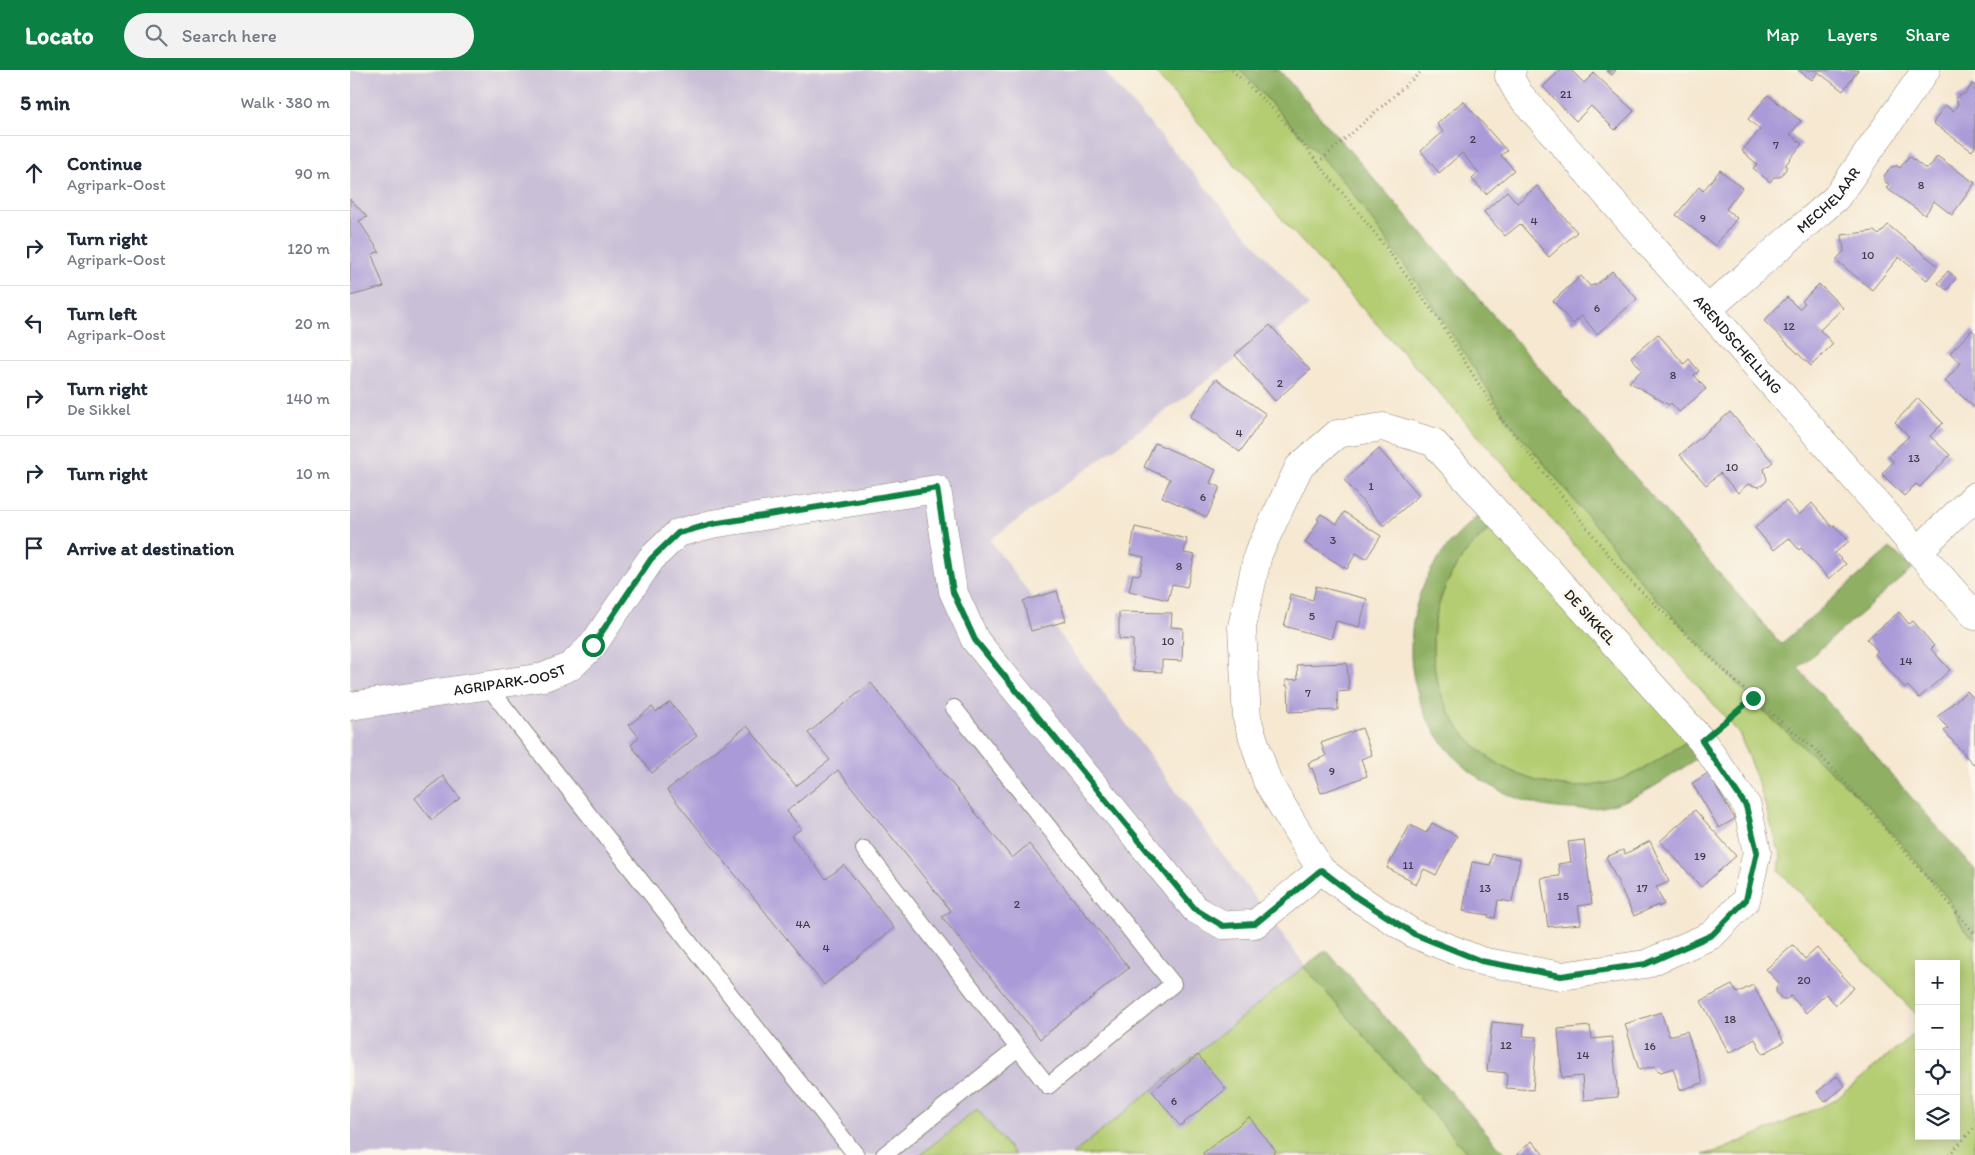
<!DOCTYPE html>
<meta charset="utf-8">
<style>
:root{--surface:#fff;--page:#f2f2f3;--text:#1f2937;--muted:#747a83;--line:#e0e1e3;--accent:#0b8043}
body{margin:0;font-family:Itim,sans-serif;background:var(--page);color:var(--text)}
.controls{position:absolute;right:15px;bottom:15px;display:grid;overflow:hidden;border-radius:0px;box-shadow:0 2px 12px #0003}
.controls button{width:45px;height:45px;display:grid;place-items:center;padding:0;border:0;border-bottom:1px solid var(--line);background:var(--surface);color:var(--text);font:25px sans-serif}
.stop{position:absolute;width:15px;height:15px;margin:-11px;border:4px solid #0b8043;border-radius:50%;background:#fff}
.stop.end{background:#0b8043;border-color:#fff;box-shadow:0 1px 5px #0008}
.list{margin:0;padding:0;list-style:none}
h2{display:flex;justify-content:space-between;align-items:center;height:65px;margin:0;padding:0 20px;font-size:21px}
h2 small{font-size:16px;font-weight:400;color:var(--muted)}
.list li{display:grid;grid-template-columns:32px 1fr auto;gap:15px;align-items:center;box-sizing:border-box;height:75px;padding:0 20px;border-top:1px solid var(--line)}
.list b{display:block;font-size:19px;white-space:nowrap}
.list p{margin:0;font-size:16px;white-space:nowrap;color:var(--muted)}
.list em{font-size:16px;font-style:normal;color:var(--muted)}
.icon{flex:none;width:28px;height:28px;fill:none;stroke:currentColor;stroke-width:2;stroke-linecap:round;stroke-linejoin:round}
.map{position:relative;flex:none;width:1625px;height:1085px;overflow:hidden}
header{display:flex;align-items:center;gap:30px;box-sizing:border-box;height:70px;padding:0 25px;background:var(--accent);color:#fff}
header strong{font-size:24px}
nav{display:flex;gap:28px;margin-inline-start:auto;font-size:18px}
.search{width:350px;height:45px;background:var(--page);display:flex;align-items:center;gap:12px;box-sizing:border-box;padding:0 18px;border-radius:28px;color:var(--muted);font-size:19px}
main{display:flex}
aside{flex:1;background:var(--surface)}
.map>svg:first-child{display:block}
.industrial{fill:#c9bfd7}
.green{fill:#b4cd72;stroke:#687447}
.forest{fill:#8fb064;stroke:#566640}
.building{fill:#aa9bd8}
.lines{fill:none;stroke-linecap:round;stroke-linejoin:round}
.service-casing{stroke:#898276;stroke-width:18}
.minor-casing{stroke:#898276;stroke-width:29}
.path{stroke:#898276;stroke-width:3;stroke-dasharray:1 4;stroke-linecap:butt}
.service{stroke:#fff;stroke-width:16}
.minor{stroke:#fff;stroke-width:28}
.route{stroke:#0b8043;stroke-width:6}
.labels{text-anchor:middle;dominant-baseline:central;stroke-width:5;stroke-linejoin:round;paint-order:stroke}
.number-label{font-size:12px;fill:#403c4b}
.street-label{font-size:15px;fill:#1c1c1c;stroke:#fbf7ec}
</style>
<header>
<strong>Locato</strong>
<div class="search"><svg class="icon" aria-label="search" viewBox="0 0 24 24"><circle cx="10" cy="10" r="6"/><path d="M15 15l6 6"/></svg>Search here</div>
<nav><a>Map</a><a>Layers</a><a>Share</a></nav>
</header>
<main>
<aside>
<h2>5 min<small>Walk · 380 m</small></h2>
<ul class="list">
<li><svg class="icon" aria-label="ahead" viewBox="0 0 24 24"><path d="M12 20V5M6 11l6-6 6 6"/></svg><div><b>Continue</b><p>Agripark-Oost</p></div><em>90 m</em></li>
<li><svg class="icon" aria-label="right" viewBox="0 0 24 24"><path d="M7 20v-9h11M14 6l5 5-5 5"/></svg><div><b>Turn right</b><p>Agripark-Oost</p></div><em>120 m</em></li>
<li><svg class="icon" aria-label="left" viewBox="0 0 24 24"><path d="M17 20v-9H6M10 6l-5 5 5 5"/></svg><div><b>Turn left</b><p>Agripark-Oost</p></div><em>20 m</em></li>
<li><svg class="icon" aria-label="right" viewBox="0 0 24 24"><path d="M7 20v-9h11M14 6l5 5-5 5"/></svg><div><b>Turn right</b><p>De Sikkel</p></div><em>140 m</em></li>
<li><svg class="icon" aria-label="right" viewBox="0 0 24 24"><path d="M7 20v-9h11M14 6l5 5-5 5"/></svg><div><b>Turn right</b></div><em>10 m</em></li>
<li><svg class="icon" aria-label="arrive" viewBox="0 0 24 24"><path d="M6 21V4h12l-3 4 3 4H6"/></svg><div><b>Arrive at destination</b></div></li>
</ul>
</aside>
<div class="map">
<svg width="1625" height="1085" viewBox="0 0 1625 1085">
<rect width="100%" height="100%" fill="#fbf7ec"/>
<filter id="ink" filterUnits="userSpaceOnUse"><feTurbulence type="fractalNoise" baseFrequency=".02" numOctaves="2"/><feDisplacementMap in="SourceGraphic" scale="10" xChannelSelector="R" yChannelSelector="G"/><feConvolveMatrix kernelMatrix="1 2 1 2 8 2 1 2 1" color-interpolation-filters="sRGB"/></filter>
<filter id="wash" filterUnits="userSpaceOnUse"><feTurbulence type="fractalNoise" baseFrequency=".0096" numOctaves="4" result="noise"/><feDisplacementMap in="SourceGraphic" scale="20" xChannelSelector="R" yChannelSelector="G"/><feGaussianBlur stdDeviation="1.12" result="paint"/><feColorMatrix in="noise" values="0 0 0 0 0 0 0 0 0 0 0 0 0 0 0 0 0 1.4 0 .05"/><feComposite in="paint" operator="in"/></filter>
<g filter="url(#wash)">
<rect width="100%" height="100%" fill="#f6e8d1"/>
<path class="industrial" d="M0 0H753L959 236 640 470 994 948 811 1085H0Z"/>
<g class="green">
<path d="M803 0H890L996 114 1083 235 1157 349 1301 523 1410 638 1518 735 1598 829 1614 859 1625 869V1085H1353L1371 1080 1484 1031 1569 959V1066H1606V894H1569V947L1429 801 1431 787 1409 715 1389 663 1139 378 945 164Z"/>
<path d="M1146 454 1339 670C1311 688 1285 708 1252 714 1224 720 1195 715 1170 705 1062 659 1055 521 1146 454Z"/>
<path d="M954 897 1119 1085H722Z"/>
<path d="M627 1039 665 1085H570Z"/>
</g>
<g class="forest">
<path d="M890 0H929L1431 574 1540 478 1563 498 1448 598 1625 800V869L1614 859 1598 829 1518 735 1410 638 1301 523 1157 349 1083 235 996 114Z"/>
<path d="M1133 442 1146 454C1055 521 1062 659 1170 705 1195 715 1224 720 1252 714 1285 708 1311 688 1339 670L1350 686C1321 706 1292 728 1257 736 1161 755 1065 684 1061 585 1061 564 1063 541 1071 521 1084 488 1106 464 1133 442Z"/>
<path d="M976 880 1156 1085H1119L954 897Z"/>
</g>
<g id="blocks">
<g class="building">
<path d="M1210 0H1221L1234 13 1244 3 1284 41 1265 60 1241 36 1226 51 1193 17Z"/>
<path d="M1256 0H1266L1262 5Z"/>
<path d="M1448 0H1508L1493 21 1468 2 1462 10Z"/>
<path d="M1622 14 1625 16V77L1622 81 1583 53 1595 35 1603 41 1608 34 1605 28 1616 23Z"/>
<path d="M1418 25 1451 51 1440 64 1452 74 1436 94V99L1430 107H1424L1420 112 1403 98 1407 94 1392 81 1410 60 1398 49Z"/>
<path d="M1113 31 1157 81 1151 85 1164 100 1136 124 1122 109 1129 103 1112 83 1089 103 1071 81 1093 62 1087 54Z"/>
<path d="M1559 86 1574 98 1580 97 1587 86 1625 113 1602 145 1584 131 1575 145 1536 118 1539 114 1535 112 1534 106 1541 97 1547 96 1550 98Z"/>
<path d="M1370 100 1392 118 1376 139 1387 148 1365 176 1326 145 1349 117 1353 121Z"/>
<path d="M1187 116 1227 162 1199 187 1170 154 1155 166 1134 142 1157 121 1167 133Z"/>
<path d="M0 129 17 147 9 151 30 183 27 182 22 185 34 217 0 226Z"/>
<path d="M1538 155 1588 196 1577 210 1549 187 1522 220 1486 190 1494 181 1492 165 1524 161 1529 165Z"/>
<path d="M1262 201 1287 229 1247 264 1232 246 1223 254 1203 231 1231 206 1240 216 1247 214Z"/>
<path d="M1598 201 1606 208 1597 220 1588 213Z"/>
<path d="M1469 214 1493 238 1470 260 1483 274 1461 296 1414 251 1437 227 1449 239 1455 233 1452 231Z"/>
<path d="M920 255 960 300 925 331 885 285Z"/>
<path d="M1622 260 1625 263V338L1595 311 1611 293 1600 283Z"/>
<path d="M1308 264 1334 294 1339 289 1349 301 1344 305 1356 319 1329 342 1321 333 1319 335 1279 312 1292 300 1281 287Z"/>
<path d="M866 309 916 344 890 382 840 347Z"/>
<path d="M1568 328 1593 353 1580 366 1600 385 1570 417 1566 414 1554 426 1532 404 1543 392 1538 386 1559 366 1545 352Z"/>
<path d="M1380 342 1423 392 1414 399 1417 410 1414 414 1408 417 1398 414 1388 423 1370 403 1356 415 1330 385Z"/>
<path d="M805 373 866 400 860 413 870 417 857 447 812 427 820 409 794 397Z"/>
<path d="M1029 379 1069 425 1034 456 994 410Z"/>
<path d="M1436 431 1449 445 1462 433 1482 457 1484 455 1499 471 1485 483 1496 494 1479 509 1451 478 1449 480 1439 468 1424 480 1405 458Z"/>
<path d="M994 442 1031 466 1016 489 1006 483 997 499 955 473 969 450 967 449 971 444 987 454Z"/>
<path d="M785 457 837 469 834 483 845 485 837 517 822 514 818 530 779 521 783 504 790 505 794 487 780 484Z"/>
<path d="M966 516 1017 529 1009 557 986 551 981 569 934 556 941 531 939 530 940 524 963 530Z"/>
<path d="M707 521 716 551 681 561 673 531Z"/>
<path d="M769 542 822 543 821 557 833 558 832 591 812 590V602L783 601V570L769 569Z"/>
<path d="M1549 542 1559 554 1563 551 1584 576 1581 579 1600 600 1569 628 1558 616 1555 618 1525 584 1528 581 1517 569Z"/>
<path d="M997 593 999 621 987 622 988 640 939 642 938 616H936V610L948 609 947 595Z"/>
<path d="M521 613 662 788 679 774 779 898 690 969 592 847 601 841 488 700 437 741 451 759 441 766 476 809 494 795 544 858 474 915 317 720 397 656 446 716 480 690 458 663Z"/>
<path d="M1617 621 1625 630V693L1623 694 1594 661 1598 658 1587 647Z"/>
<path d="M320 632 347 666 302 703 281 675 289 667 279 655 302 637 306 642Z"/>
<path d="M1012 658 1022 685 1011 689 1017 706 971 723 962 698 960 699 958 693 976 686 971 673Z"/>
<path d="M1358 703 1385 749 1369 758 1342 713Z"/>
<path d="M93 706 110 728 82 750 65 728Z"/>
<path d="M1345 740 1386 786 1351 817 1310 771Z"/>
<path d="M1082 753 1107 766 1086 805 1074 799 1066 815 1060 812 1061 810 1037 798 1060 755 1076 763Z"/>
<path d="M1234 770 1242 834 1228 836 1231 854 1198 857 1191 808 1210 806 1208 794 1221 792 1218 772Z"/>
<path d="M1300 771 1319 812 1306 817 1314 834 1308 837V835L1284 846 1256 787 1273 780 1275 784Z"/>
<path d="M1142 784 1170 789 1162 832 1148 830 1145 848 1138 847 1139 845 1113 841 1122 792 1140 795Z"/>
<path d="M1443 875 1455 889 1467 878 1504 918 1486 935 1476 924 1456 943 1441 926 1437 929H1432L1426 922V917L1429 913 1416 899Z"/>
<path d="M1382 915 1387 923 1403 915 1434 972 1413 984 1405 969 1379 983 1351 931Z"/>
<path d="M1311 942 1319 966 1337 961 1353 1013 1330 1020 1323 998 1311 1002 1306 999 1305 996 1289 1000 1275 954Z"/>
<path d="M1142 952 1174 955 1173 966 1187 967 1183 1020 1156 1018 1157 1003 1137 1001Z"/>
<path d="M1240 956 1242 969 1262 967 1268 1027 1234 1030 1232 1006 1212 1008 1208 959Z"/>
<path d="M848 985 876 1019 830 1056 802 1021Z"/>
<path d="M1487 1006 1495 1016 1475 1032 1467 1022Z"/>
<path d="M899 1047 926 1081 922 1085H854L853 1083Z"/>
<path d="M1182 1071 1194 1085H1166Z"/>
</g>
</g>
</g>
<g filter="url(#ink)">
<use href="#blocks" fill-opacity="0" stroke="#898276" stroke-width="1"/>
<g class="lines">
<g class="service-casing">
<g id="service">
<path d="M137 615 506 1085"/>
<path d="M604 638 823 914 698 1016 668 978"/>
<path d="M514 779 668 978 534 1085"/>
</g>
</g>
<g class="minor-casing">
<g id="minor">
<path id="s1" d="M1162 0 1159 6 1169 24 1625 546"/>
<path id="s2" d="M1357 240 1486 128 1576 0"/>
<path d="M1033 357 1083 372 1352 671 1397 736 1407 782 1396 830 1362 865 1296 894 1211 906 1131 891 1064 864 1005 826 971 800 917 711 897 649 892 557 908 484 949 397 987 364Z"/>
<path d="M1568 481 1625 426"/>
<path id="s3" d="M0 636 194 607 221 596 243 575 301 489 328 463 362 454 587 419 603 521 625 570 845 839 873 855 905 854 971 800"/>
</g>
</g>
<g class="path">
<path d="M882 0 926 42 1022 159 1089 250 1147 343 1275 506 1403 628 1462 677 1497 714 1625 864"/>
<path d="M968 93 1073 0"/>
<path d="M1374 653 1403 628"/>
<path d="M1599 1085 1625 1057"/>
</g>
<use href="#service" class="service"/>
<use href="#minor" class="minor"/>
</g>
</g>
<g class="lines" filter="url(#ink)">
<path class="route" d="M243 575 301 489 328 463 362 454 587 418 603 522 625 570 845 839 873 856 905 854 971 800 1005 826 1064 864 1131 891 1211 906 1296 894 1362 865 1396 830 1407 782 1396 736 1352 671 1403 628"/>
</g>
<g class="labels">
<g class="number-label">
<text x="1216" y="24">21</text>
<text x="1123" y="69">2</text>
<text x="1426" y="75">7</text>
<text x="1571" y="115">8</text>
<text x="1353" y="148">9</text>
<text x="1184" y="151">4</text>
<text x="1518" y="185">10</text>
<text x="1247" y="238">6</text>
<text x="1439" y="256">12</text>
<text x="1323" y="305">8</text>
<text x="930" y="313">2</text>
<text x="889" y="363">4</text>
<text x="1564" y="388">13</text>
<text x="1382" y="397">10</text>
<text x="1021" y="416">1</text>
<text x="853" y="427">6</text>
<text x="983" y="470">3</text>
<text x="829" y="496">8</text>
<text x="962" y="546">5</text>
<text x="818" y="571">10</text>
<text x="1556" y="591">14</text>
<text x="958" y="623">7</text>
<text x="982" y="701">9</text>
<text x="1350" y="786">19</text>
<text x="1058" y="795">11</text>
<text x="1135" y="818">13</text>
<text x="1292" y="818">17</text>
<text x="1213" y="826">15</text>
<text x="667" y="834">2</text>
<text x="453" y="854">4A</text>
<text x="476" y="878">4</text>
<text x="1454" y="910">20</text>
<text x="1380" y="949">18</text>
<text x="1156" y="975">12</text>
<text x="1300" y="976">16</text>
<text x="1233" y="985">14</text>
<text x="824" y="1031">6</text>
</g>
<g class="street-label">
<text stroke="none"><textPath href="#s2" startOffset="164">MECHELAAR</textPath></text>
<text stroke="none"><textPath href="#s1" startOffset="360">ARENDSCHELLING</textPath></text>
<text transform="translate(1240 547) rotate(48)">DE SIKKEL</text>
<text stroke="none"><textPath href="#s3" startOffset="162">AGRIPARK-OOST</textPath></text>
</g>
</g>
</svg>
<div class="controls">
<button>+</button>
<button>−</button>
<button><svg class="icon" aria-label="locate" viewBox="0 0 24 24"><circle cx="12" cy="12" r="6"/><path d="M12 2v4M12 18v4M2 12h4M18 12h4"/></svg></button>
<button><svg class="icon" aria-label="layers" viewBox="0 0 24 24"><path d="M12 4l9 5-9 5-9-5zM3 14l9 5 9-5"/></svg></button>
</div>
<div class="stop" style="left:243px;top:575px"></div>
<div class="stop end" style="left:1403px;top:628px"></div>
</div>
</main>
